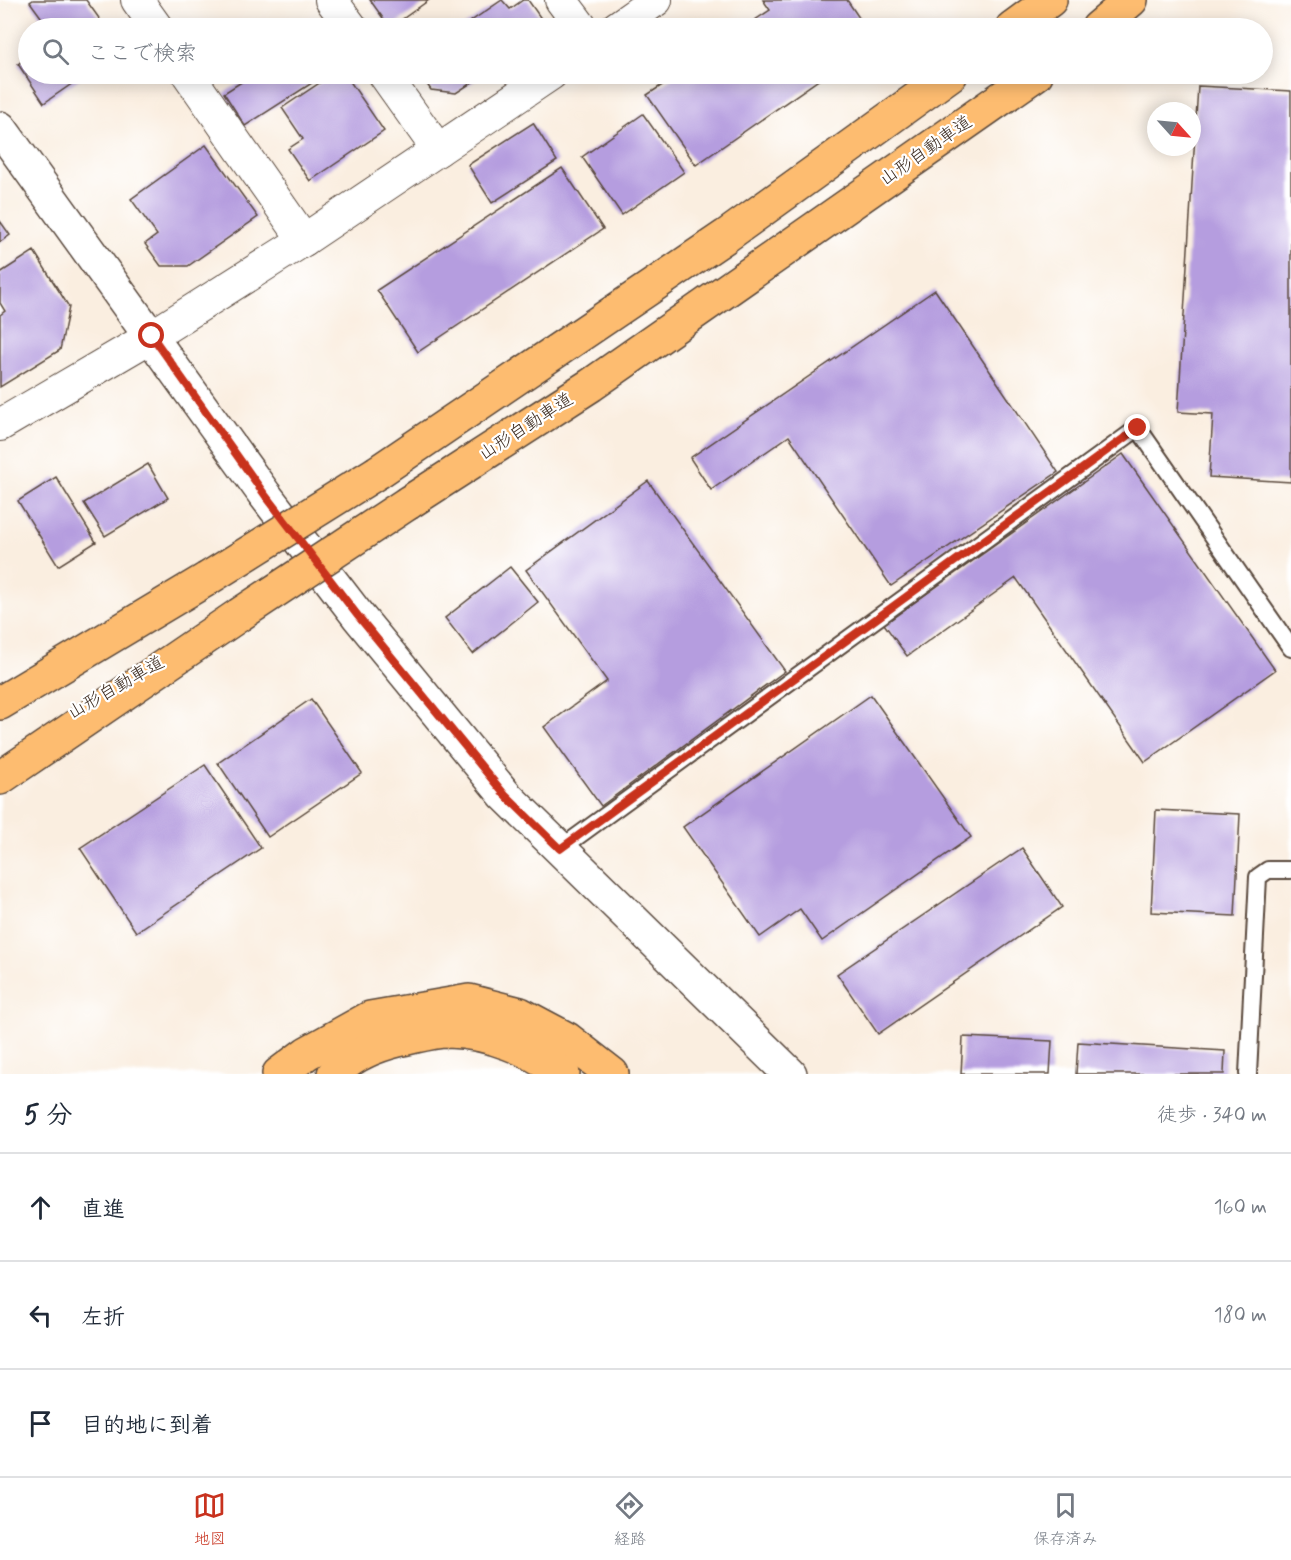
<!DOCTYPE html>
<html lang="ja">
<meta charset="utf-8">
<style>
:root{--surface:#fff;--page:#f6f6f7;--text:#1f2937;--muted:#747a83;--line:#e0e1e3;--accent:#c8321e}
body{margin:0;font-family:Mynerve,"Klee One",sans-serif;background:var(--page);color:var(--text)}
.compass{position:absolute;left:1147px;top:102px;width:54px;height:54px;border-radius:50%;background:var(--surface);box-shadow:0 3px 15px #0003;rotate:117deg}
.stop{position:absolute;width:18px;height:18px;margin:-14px;border:4px solid #c8321e;border-radius:50%;background:#fff}
.stop.end{background:#c8321e;border-color:#fff;box-shadow:0 2px 6px #0008}
.list{margin:0;padding:0;list-style:none}
h2{display:flex;justify-content:space-between;align-items:center;height:78px;margin:0;padding:0 24px;font-size:26px}
h2 small{font-size:20px;font-weight:400;color:var(--muted)}
.list li{display:grid;grid-template-columns:39px 1fr auto;gap:18px;align-items:center;box-sizing:border-box;height:108px;padding:0 24px;border-top:2px solid var(--line)}
.list b{display:block;font-size:22px;white-space:nowrap}
.list em{font-size:20px;font-style:normal;color:var(--muted)}
.icon{flex:none;width:33px;height:33px;fill:none;stroke:currentColor;stroke-width:2;stroke-linecap:round;stroke-linejoin:round}
.map{position:relative;flex:none;width:1291px;height:1074px;overflow:hidden}
.search{position:absolute;background:var(--surface);box-shadow:0 3px 15px #0003;left:18px;right:18px;top:18px;height:66px;display:flex;align-items:center;gap:15px;box-sizing:border-box;padding:0 21px;border-radius:33px;color:var(--muted);font-size:22px}
.sheet{height:402px;background:var(--surface)}
nav{display:flex;justify-content:space-around;align-items:center;box-sizing:border-box;height:84px;border-top:2px solid var(--line);background:var(--surface);font-size:16px;color:var(--muted)}
nav a{display:grid;justify-items:center;gap:3px}
nav .on{color:var(--accent)}
.map>svg:first-child{display:block}
.building{fill:#b59ddf}
.lines{fill:none;stroke-linecap:round;stroke-linejoin:round}
.service-casing{stroke:#58473b;stroke-width:20}
.minor-casing{stroke:#58473b;stroke-width:34}
.tertiary-casing{stroke:#58473b;stroke-width:36}
.motorway-casing{stroke:#58473b;stroke-width:36}
.service{stroke:#fff;stroke-width:16}
.minor{stroke:#fff;stroke-width:32}
.tertiary{stroke:#fff;stroke-width:33}
.motorway{stroke:#fdbc70;stroke-width:33}
.motorway-bridge-casing{stroke:#58473b;stroke-width:36;stroke-linecap:butt}
.motorway-bridge{stroke:#fdbc70;stroke-width:33}
.route{stroke:#c8321e;stroke-width:8}
.labels{text-anchor:middle;dominant-baseline:central;stroke-width:4.5;stroke-linejoin:round;paint-order:stroke}
.street-label{font-size:18px;fill:#3b2a1e;stroke:#fff}
</style>
<div class="map">
<svg width="1291" height="1074" viewBox="0 0 1291 1074">
<rect width="100%" height="100%" fill="#fff"/>
<filter id="ink" filterUnits="userSpaceOnUse"><feTurbulence type="fractalNoise" baseFrequency=".0167" numOctaves="2"/><feDisplacementMap in="SourceGraphic" scale="12" xChannelSelector="R" yChannelSelector="G"/><feConvolveMatrix kernelMatrix="1 2 1 2 8 2 1 2 1" color-interpolation-filters="sRGB"/></filter>
<filter id="wash" filterUnits="userSpaceOnUse"><feTurbulence type="fractalNoise" baseFrequency=".008" numOctaves="4" result="noise"/><feDisplacementMap in="SourceGraphic" scale="24" xChannelSelector="R" yChannelSelector="G"/><feGaussianBlur stdDeviation="1.35" result="paint"/><feColorMatrix in="noise" values="0 0 0 0 0 0 0 0 0 0 0 0 0 0 0 0 0 1.4 0 .05"/><feComposite in="paint" operator="in"/></filter>
<g filter="url(#wash)">
<rect width="100%" height="100%" fill="#faeee0"/>
<g id="blocks">
<g class="building">
<path d="M33 0H86L106 28H49L30 2Z"/>
<path d="M370 0H429L390 28Z"/>
<path d="M502 0 510 9 523 0H528L542 20 529 28H461Z"/>
<path d="M763 0H847L866 28H743L770 10Z"/>
<path d="M28 57V74H86L44 103 18 64Z"/>
<path d="M254 74H326L245 126 224 93Z"/>
<path d="M333 74H345L384 131 310 181 288 149 303 139 282 108Z"/>
<path d="M420 74H485L456 93 431 90Z"/>
<path d="M679 74H827L696 165 647 95Z"/>
<path d="M1198 86 1291 91V482L1209 477 1213 414 1178 412Z"/>
<path d="M643 114 684 172 622 215 582 157Z"/>
<path d="M533 123 557 161 492 203 468 165Z"/>
<path d="M206 145 258 217 188 266H161L145 244 157 235 131 199Z"/>
<path d="M562 168 603 229 418 352 377 290Z"/>
<path d="M0 221 10 235 0 242Z"/>
<path d="M34 251 69 307 60 350 0 387V315L5 311 0 303V273Z"/>
<path d="M935 290 1058 472 891 586 789 436 711 490 690 458Z"/>
<path d="M1123 454 1275 670 1145 762 1016 578 907 656 884 624Z"/>
<path d="M148 464 168 498 105 536 84 503Z"/>
<path d="M56 477 96 542 58 566 18 501Z"/>
<path d="M648 481 785 671 601 806 544 727 607 681 526 570Z"/>
<path d="M510 567 538 602 473 654 445 618Z"/>
<path d="M871 695 971 837 822 941 800 909 760 937 683 827Z"/>
<path d="M311 699 362 773 268 837 218 763Z"/>
<path d="M205 765 261 848 136 932 80 848Z"/>
<path d="M1156 810 1240 814 1235 916 1151 912Z"/>
<path d="M1022 848 1062 907 878 1034 837 974Z"/>
<path d="M963 1037 1052 1041 1050 1074H961Z"/>
<path d="M1078 1042 1225 1051 1224 1074H1076Z"/>
</g>
</g>
</g>
<g filter="url(#ink)">
<use href="#blocks" fill-opacity="0" stroke="#58473b" stroke-width="1.5"/>
<g class="lines">
<g class="service-casing">
<g id="service">
<path d="M560 849 1138 428 1291 648"/>
<path d="M1248 1074 1258 877 1268 870H1291"/>
</g>
</g>
<g class="minor-casing">
<g id="minor">
<path d="M137 0 157 28"/>
<path d="M331 0 352 28"/>
<path d="M561 0 582 28"/>
<path d="M616 28 656 0"/>
<path d="M188 74 304 240"/>
<path d="M384 74 438 150"/>
<path d="M0 425 152 336 304 240 551 74"/>
</g>
</g>
<g class="tertiary-casing">
<path id="tertiary" d="M0 128 265 495 358 616 505 795 790 1074"/>
</g>
<g class="motorway-casing">
<g id="motorway">
<path d="M1012 28 1050 0"/>
<path d="M1098 28 1131 0"/>
<path d="M378 472 726 236 951 74"/>
<path d="M408 503 591 385 1036 74"/>
<path d="M0 703 207 579"/>
<path d="M0 778 239 615"/>
<path d="M279 1074 307 1053 370 1018 469 1001 520 1014 567 1039 612 1074"/>
<path d="M334 1074C351 1055 374 1046 398 1040 414 1037 432 1031 448 1031 489 1032 532 1049 563 1074"/>
</g>
</g>
<use href="#service" class="service"/>
<use href="#minor" class="minor"/>
<use href="#tertiary" class="tertiary"/>
<use href="#motorway" class="motorway"/>
<g class="motorway-bridge-casing">
<g id="motorway-bridge">
<path d="M207 579 378 472"/>
<path d="M239 615 408 503"/>
</g>
</g>
<use href="#motorway-bridge" class="motorway-bridge"/>
</g>
</g>
<g class="lines" filter="url(#ink)">
<path class="route" d="M152 336 265 495 358 616 505 795 560 849 1138 428"/>
</g>
<g class="labels">
<g class="street-label">
<text transform="translate(926 151) rotate(-35)">山形自動車道</text>
<text transform="translate(526 427) rotate(-33)">山形自動車道</text>
<text transform="translate(116 688) rotate(-30)">山形自動車道</text>
</g>
</g>
</svg>
<svg class="compass" viewBox="-18 -18 36 36"><path d="M0-13l5 13h-10z" fill="#e53935"/><path d="M0 13l5-13h-10z" fill="#747a83"/></svg>
<div class="stop" style="left:152px;top:336px"></div>
<div class="stop end" style="left:1138px;top:428px"></div>
<div class="search"><svg class="icon" aria-label="search" viewBox="0 0 24 24"><circle cx="10" cy="10" r="6"/><path d="M15 15l6 6"/></svg>ここで検索</div>
</div>
<section class="sheet">
<h2>5 分<small>徒歩 · 340 m</small></h2>
<ul class="list">
<li><svg class="icon" aria-label="ahead" viewBox="0 0 24 24"><path d="M12 20V5M6 11l6-6 6 6"/></svg><div><b>直進</b></div><em>160 m</em></li>
<li><svg class="icon" aria-label="left" viewBox="0 0 24 24"><path d="M17 20v-9H6M10 6l-5 5 5 5"/></svg><div><b>左折</b></div><em>180 m</em></li>
<li><svg class="icon" aria-label="arrive" viewBox="0 0 24 24"><path d="M6 21V4h12l-3 4 3 4H6"/></svg><div><b>目的地に到着</b></div></li>
</ul>
</section>
<nav>
<a class="on"><svg class="icon" aria-label="map" viewBox="0 0 24 24"><path d="M3 6l6-2 6 2 6-2v14l-6 2-6-2-6 2zM9 4v14M15 6v14"/></svg>地図</a>
<a><svg class="icon" aria-label="directions" viewBox="0 0 24 24"><path d="M12 3l9 9-9 9-9-9zM9 14v-3h6M13 9l2 2-2 2"/></svg>経路</a>
<a><svg class="icon" aria-label="saved" viewBox="0 0 24 24"><path d="M7 4h10v16l-5-4-5 4z"/></svg>保存済み</a>
</nav>
